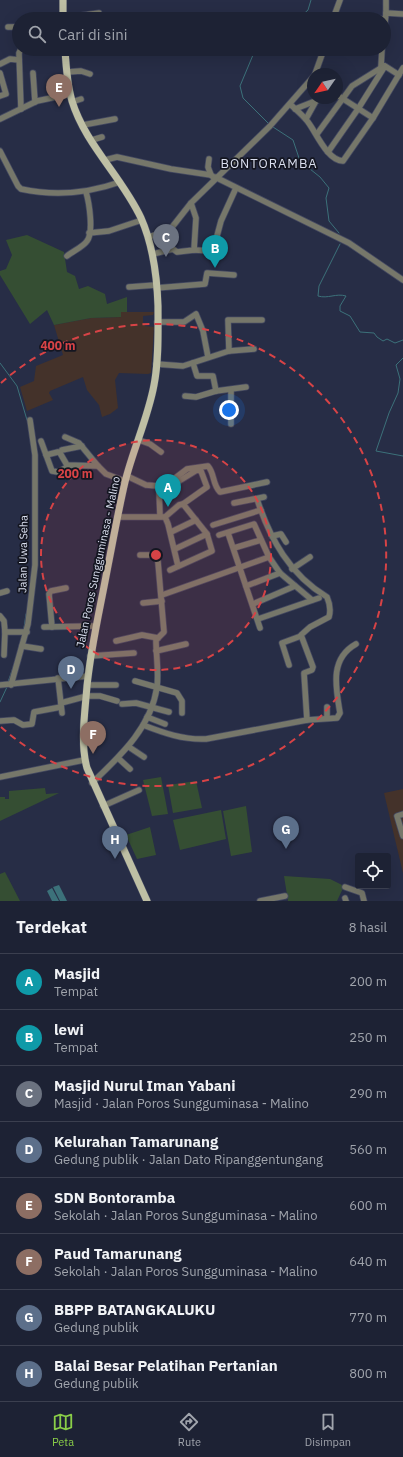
<!DOCTYPE html>
<html lang="id">
<meta charset="utf-8">
<style>
:root{--surface:#1d2234;--page:#2a2f40;--text:#f1f3f6;--muted:#a0a4ac;--line:#3b3f4f;--accent:#8ace48}
body{margin:0;font-family:"IBM Plex Sans",sans-serif;background:var(--page);color:var(--text)}
.controls{position:absolute;right:12px;bottom:12px;display:grid;overflow:hidden;border-radius:4px;box-shadow:0 4px 16px #0002}
.controls button{width:36px;height:36px;display:grid;place-items:center;padding:0;border:0;border-bottom:1px solid var(--line);background:var(--surface);color:var(--text);font:20px sans-serif}
.compass{position:absolute;left:307px;top:68px;width:36px;height:36px;border-radius:50%;background:var(--surface);box-shadow:0 4px 16px #0002;rotate:236deg}
.you{position:absolute;left:229px;top:410px;width:14px;height:14px;margin:-10px;border:3px solid #fff;border-radius:50%;background:#1a73e8;box-shadow:0 0 0 6px #1a73e833}
.badge{display:grid;place-items:center;width:26px;height:26px;border-radius:50%;background:var(--accent);color:#fff;font-size:13px;font-weight:700}
.pin{position:absolute;translate:-50% -33px;filter:drop-shadow(0 1px 2px #0008)}
.pin::after{content:'';position:absolute;top:21px;width:14px;height:12px;background:inherit;clip-path:polygon(0 0,100% 0,50% 100%)}
.list{margin:0;padding:0;list-style:none}
h2{display:flex;justify-content:space-between;align-items:center;height:52px;margin:0;padding:0 16px;font-size:17px}
h2 small{font-size:13px;font-weight:400;color:var(--muted)}
.list li{display:grid;grid-template-columns:26px 1fr auto;gap:12px;align-items:center;box-sizing:border-box;height:56px;padding:0 16px;border-top:1px solid var(--line)}
.list b{display:block;font-size:15px;white-space:nowrap}
.list p{margin:0;font-size:13px;white-space:nowrap;color:var(--muted)}
.list em{font-size:13px;font-style:normal;color:var(--muted)}
.icon{flex:none;width:22px;height:22px;fill:none;stroke:currentColor;stroke-width:2;stroke-linecap:round;stroke-linejoin:round}
.map{position:relative;flex:none;width:403px;height:901px;overflow:hidden}
.search{position:absolute;background:var(--surface);box-shadow:0 4px 16px #0002;left:12px;right:12px;top:12px;height:44px;display:flex;align-items:center;gap:10px;box-sizing:border-box;padding:0 14px;border-radius:22px;color:var(--muted);font-size:15px}
.sheet{height:500px;background:var(--surface)}
nav{display:flex;justify-content:space-around;align-items:center;box-sizing:border-box;height:56px;border-top:1px solid var(--line);background:var(--surface);font-size:11px;color:var(--muted)}
nav a{display:grid;justify-items:center;gap:2px}
nav .on{color:var(--accent)}
.map>svg:first-child{display:block}
.industrial{fill:#44322a}
.green{fill:#354e33}
.water{fill:#3c717a}
.lines{fill:none;stroke-linecap:round;stroke-linejoin:round}
.stream{stroke:#3c717a;stroke-width:1}
.minor-casing{stroke:#444961;stroke-width:7}
.major-casing{stroke:#444961;stroke-width:8}
.minor{stroke:#76776a;stroke-width:5.5}
.major{stroke:#bebfa4;stroke-width:7}
.ring{fill:none;stroke:#d74346;stroke-width:2;stroke-dasharray:7 5}
.labels{text-anchor:middle;dominant-baseline:central;stroke-width:3.5;stroke-linejoin:round;paint-order:stroke}
.street-label{font-size:11px;fill:#dadfef;stroke:#141621}
.quarter-label{font-size:13px;letter-spacing:1px;fill:#dadfef;stroke:#141621}
.centre{fill:#d74346;stroke:#141621;stroke-width:2}
.ring-label{font-size:12px;text-anchor:middle;font-weight:bold;fill:#d74346;stroke:#141621;stroke-width:3.5;stroke-linejoin:round;paint-order:stroke}
</style>
<div class="map">
<svg width="403" height="901" viewBox="0 0 403 901">
<rect width="100%" height="100%" fill="#272d46"/>
<g class="industrial">
<path d="M121 312H154L153 315 143 316V323H145V326L154 327 151 373 148 374 119 373 115 380 118 408 110 414 102 417 99 405 87 390 83 377 50 391 49 393 53 400 27 411 20 387 34 381 36 366 63 355 54 325 91 318 121 317Z"/>
<path d="M403 789V873L384 793Z"/>
</g>
<g class="green">
<path d="M27 235 64 252 67 272 75 276 79 289 88 286 105 294 107 304 127 297V312H121V317L91 318 54 325 47 310 30 324 0 275V271L6 269 12 255 6 240Z"/>
<path d="M161 777 168 814 152 816 143 780Z"/>
<path d="M196 781 202 808 173 813 168 785Z"/>
<path d="M45 788 46 794 59 793 0 821V797H5V799H9V791Z"/>
<path d="M246 806 252 852 231 856 223 811Z"/>
<path d="M221 810 226 839 180 850 173 820Z"/>
<path d="M150 827 156 855 137 859 126 835Z"/>
<path d="M5 872 20 901H0V874Z"/>
<path d="M284 876 330 879 344 886 337 901H288Z"/>
</g>
<g class="water">
<path d="M59 885 67 901H60L53 887Z"/>
<path d="M52 888 59 901H52L47 891Z"/>
</g>
<g class="lines">
<g class="stream">
<path d="M298 19 308 10 311 0"/>
<path d="M259 49 253 55 240 86 243 98 269 124"/>
<path d="M273 127 293 140 300 161 320 177 329 188 326 198 329 221 339 233"/>
<path d="M340 244 319 286 318 296C328 299 336 293 346 296L340 306V311L350 316 360 332 374 333 377 337 383 341 387 339 395 343 403 340"/>
<path d="M403 358 396 365 400 379 398 393 389 413 376 451 403 456"/>
<path d="M0 363 17 386 27 420"/>
<path d="M24 628 26 614"/>
<path d="M8 682 15 662"/>
<path d="M0 702 7 687"/>
</g>
<g class="minor-casing">
<g id="minor">
<path d="M386 0V13"/>
<path d="M56 19 99 13"/>
<path d="M333 19 340 0"/>
<path d="M377 19H385"/>
<path d="M8 27H19"/>
<path d="M384 34 386 13 403 14"/>
<path d="M0 64 10 59 19 60"/>
<path d="M381 67 382 49"/>
<path d="M67 72 81 71 90 74"/>
<path d="M0 73 6 94 0 96"/>
<path d="M33 73 35 102"/>
<path d="M315 74 324 49"/>
<path d="M337 95 373 118"/>
<path d="M72 102 81 99"/>
<path d="M290 104C296 110 303 115 308 122 317 134 327 160 343 161L373 118 403 68"/>
<path d="M21 109 19 53 21 49"/>
<path d="M295 109 323 98"/>
<path d="M0 119 37 101 70 94"/>
<path d="M306 119 316 101"/>
<path d="M83 125 115 119"/>
<path d="M317 134 352 86 384 66"/>
<path d="M92 140 102 137"/>
<path d="M0 151 18 186 21 189C54 196 89 193 120 182"/>
<path d="M328 152 358 109 385 66 399 75"/>
<path d="M209 159 208 167 211 175"/>
<path d="M105 160 117 157 171 169 211 175 214 178"/>
<path d="M215 177 349 243 403 280"/>
<path d="M89 233 109 231 142 220"/>
<path d="M148 237 169 231 191 203 270 126 313 77"/>
<path d="M194 250 213 251 221 221 236 188"/>
<path d="M153 254 173 249 177 252 194 250 196 218 191 203"/>
<path d="M67 256C73 251 83 247 87 241 94 232 89 202 86 192"/>
<path d="M129 287 156 285"/>
<path d="M156 288 205 284 207 273 234 275"/>
<path d="M157 322H184L196 314 203 331 208 357"/>
<path d="M229 351 228 320H262"/>
<path d="M193 363 197 376H213L216 391 246 387"/>
<path d="M156 364 183 366 229 351 254 349"/>
<path d="M231 390V424"/>
<path d="M185 396 196 397 216 391"/>
<path d="M65 437 79 443 98 466"/>
<path d="M139 440 150 444 161 452"/>
<path d="M41 441 52 471 58 472 69 466"/>
<path d="M62 450 82 446"/>
<path d="M60 453 67 465 98 466 106 474 125 481"/>
<path d="M46 455 58 452"/>
<path d="M127 476 146 485 158 486 166 485 187 469 208 466C215 474 212 484 220 492L267 482"/>
<path d="M257 499C270 539 290 575 327 597 330 604 331 610 329 617L310 627 301 635 313 667 312 670 304 673 307 720"/>
<path d="M234 503 264 497"/>
<path d="M160 516 159 489 171 486 197 470 201 471 207 487 183 504"/>
<path d="M117 517H165L168 524 178 566"/>
<path d="M165 517 179 505 183 504 207 534 212 551 170 570"/>
<path d="M213 525 261 510"/>
<path d="M171 532 196 520"/>
<path d="M228 533 260 628"/>
<path d="M219 535 254 524 269 557 280 573 312 600"/>
<path d="M272 536 281 534 286 542"/>
<path d="M234 548 261 540"/>
<path d="M175 549 207 534"/>
<path d="M292 569 310 557"/>
<path d="M246 586 280 573"/>
<path d="M0 593 7 591"/>
<path d="M162 595 269 557"/>
<path d="M143 603 162 601"/>
<path d="M253 604 295 586"/>
<path d="M0 616 4 621 5 632H27"/>
<path d="M258 619 319 598"/>
<path d="M44 627 95 626"/>
<path d="M52 627 49 594 51 591 66 588"/>
<path d="M116 641 142 635 158 638"/>
<path d="M22 646 41 649"/>
<path d="M156 651 186 644"/>
<path d="M4 655 5 631"/>
<path d="M90 656 134 653"/>
<path d="M289 665 282 643 301 636"/>
<path d="M58 678 62 713"/>
<path d="M135 681 177 693 182 701V713"/>
<path d="M0 685 88 676"/>
<path d="M11 685 28 624 35 565V455L30 420"/>
<path d="M88 685H116"/>
<path d="M87 696H100L117 701"/>
<path d="M61 703 87 696"/>
<path d="M122 704 136 703 169 712"/>
<path d="M147 717 165 724"/>
<path d="M327 718V707"/>
<path d="M0 721 14 720 23 725 32 724 34 712 61 707"/>
<path d="M143 725C164 733 183 740 206 739L307 720 337 718 340 713C336 688 329 659 356 644"/>
<path d="M129 747 144 757"/>
<path d="M118 758 130 769"/>
<path d="M0 777 84 760"/>
<path d="M92 783C120 756 151 728 157 687 159 671 156 656 156 640L164 632 158 562 156 555H140"/>
<path d="M103 806 139 790"/>
<path d="M403 814 397 816 403 836"/>
<path d="M345 887 362 893 364 901"/>
<path d="M345 898 346 901"/>
<path d="M260 901 285 896"/>
</g>
</g>
<g class="major-casing">
<g id="major">
<path d="M63 0V19"/>
<path d="M65 49C66 67 67 84 72 101 85 144 122 177 141 218 153 245 157 276 158 306 158 331 159 360 154 385 148 418 133 449 125 482 118 512 113 541 107 571 100 609 91 646 87 686 85 712 80 743 87 768L147 901"/>
</g>
</g>
<use href="#minor" class="minor"/>
<use href="#major" class="major"/>
</g>
<circle cx="156" cy="555" r="115" fill="#d74346" fill-opacity=".12"/>
<g class="ring">
<circle cx="156" cy="555" r="115"/>
<path d="M1 383A231 231 0 1 1 1 727"/>
</g>
<g class="labels">
<g class="street-label">
<text transform="translate(23 554) rotate(-89)">Jalan Uwa Seha</text>
<text transform="translate(98 562) rotate(-78)">Jalan Poros Sungguminasa - Malino</text>
</g>
<g class="quarter-label">
<text x="269" y="163">BONTORAMBA</text>
</g>
</g>
<circle cx="156" cy="555" r="6" class="centre"/>
<g class="ring-label">
<text x="58" y="350">400 m</text>
<text x="75" y="478">200 m</text>
</g>
</svg>
<div class="controls">
<button><svg class="icon" aria-label="locate" viewBox="0 0 24 24"><circle cx="12" cy="12" r="6"/><path d="M12 2v4M12 18v4M2 12h4M18 12h4"/></svg></button>
</div>
<svg class="compass" viewBox="-18 -18 36 36"><path d="M0-13l5 13h-10z" fill="#e53935"/><path d="M0 13l5-13h-10z" fill="#a0a4ac"/></svg>
<div class="you"></div>
<div class="pin badge" style="left:168px;top:507px;background:#0f9aa8">A</div>
<div class="pin badge" style="left:215px;top:268px;background:#0f9aa8">B</div>
<div class="pin badge" style="left:166px;top:257px;background:#6b7280">C</div>
<div class="pin badge" style="left:71px;top:689px;background:#5c6f8a">D</div>
<div class="pin badge" style="left:59px;top:107px;background:#8d6e63">E</div>
<div class="pin badge" style="left:93px;top:754px;background:#8d6e63">F</div>
<div class="pin badge" style="left:286px;top:849px;background:#5c6f8a">G</div>
<div class="pin badge" style="left:115px;top:859px;background:#5c6f8a">H</div>
<div class="search"><svg class="icon" aria-label="search" viewBox="0 0 24 24"><circle cx="10" cy="10" r="6"/><path d="M15 15l6 6"/></svg>Cari di sini</div>
</div>
<section class="sheet">
<h2>Terdekat<small>8 hasil</small></h2>
<ul class="list">
<li><span class="badge" style="background:#0f9aa8">A</span><div><b>Masjid</b><p>Tempat</p></div><em>200 m</em></li>
<li><span class="badge" style="background:#0f9aa8">B</span><div><b>lewi</b><p>Tempat</p></div><em>250 m</em></li>
<li><span class="badge" style="background:#6b7280">C</span><div><b>Masjid Nurul Iman Yabani</b><p>Masjid · Jalan Poros Sungguminasa - Malino</p></div><em>290 m</em></li>
<li><span class="badge" style="background:#5c6f8a">D</span><div><b>Kelurahan Tamarunang</b><p>Gedung publik · Jalan Dato Ripanggentungang</p></div><em>560 m</em></li>
<li><span class="badge" style="background:#8d6e63">E</span><div><b>SDN Bontoramba</b><p>Sekolah · Jalan Poros Sungguminasa - Malino</p></div><em>600 m</em></li>
<li><span class="badge" style="background:#8d6e63">F</span><div><b>Paud Tamarunang</b><p>Sekolah · Jalan Poros Sungguminasa - Malino</p></div><em>640 m</em></li>
<li><span class="badge" style="background:#5c6f8a">G</span><div><b>BBPP BATANGKALUKU</b><p>Gedung publik</p></div><em>770 m</em></li>
<li><span class="badge" style="background:#5c6f8a">H</span><div><b>Balai Besar Pelatihan Pertanian</b><p>Gedung publik</p></div><em>800 m</em></li>
</ul>
</section>
<nav>
<a class="on"><svg class="icon" aria-label="map" viewBox="0 0 24 24"><path d="M3 6l6-2 6 2 6-2v14l-6 2-6-2-6 2zM9 4v14M15 6v14"/></svg>Peta</a>
<a><svg class="icon" aria-label="directions" viewBox="0 0 24 24"><path d="M12 3l9 9-9 9-9-9zM9 14v-3h6M13 9l2 2-2 2"/></svg>Rute</a>
<a><svg class="icon" aria-label="saved" viewBox="0 0 24 24"><path d="M7 4h10v16l-5-4-5 4z"/></svg>Disimpan</a>
</nav>
